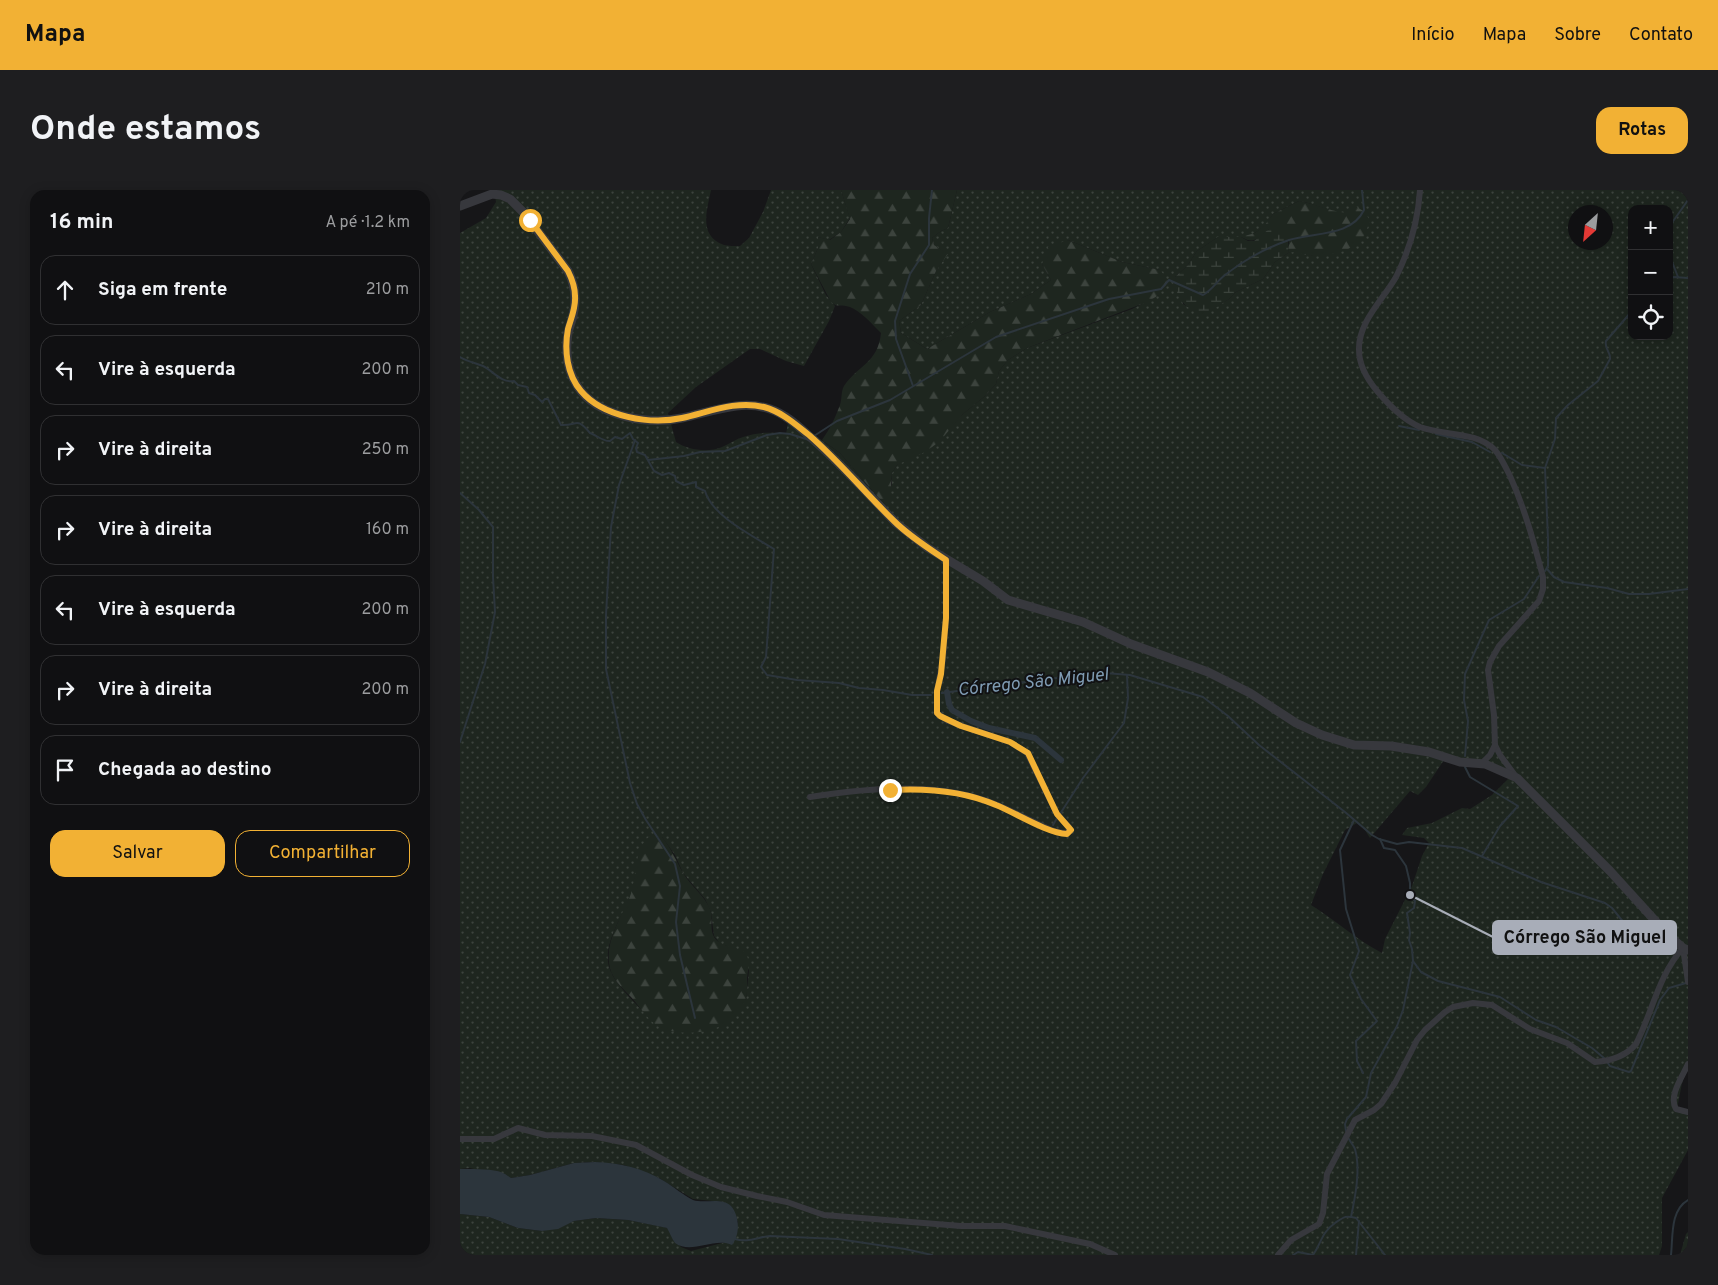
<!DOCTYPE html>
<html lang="pt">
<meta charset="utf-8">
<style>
:root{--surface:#101012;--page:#1e1e20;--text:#f1f3f6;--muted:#9c9d9f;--line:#303032;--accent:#f2b134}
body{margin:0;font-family:Overpass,sans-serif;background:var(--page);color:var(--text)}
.controls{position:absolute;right:15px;top:15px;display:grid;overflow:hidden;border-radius:10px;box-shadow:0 2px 12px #0003}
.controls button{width:45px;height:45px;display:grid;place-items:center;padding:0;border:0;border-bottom:1px solid var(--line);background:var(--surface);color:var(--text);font:25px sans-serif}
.compass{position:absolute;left:1108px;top:15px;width:45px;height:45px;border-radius:50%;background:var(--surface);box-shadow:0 2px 12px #0003;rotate:207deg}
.stop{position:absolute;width:15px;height:15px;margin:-11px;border:4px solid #f2b134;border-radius:50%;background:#fff}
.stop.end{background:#f2b134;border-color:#fff;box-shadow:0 1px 5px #0008}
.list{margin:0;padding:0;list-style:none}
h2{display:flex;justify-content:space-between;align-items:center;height:65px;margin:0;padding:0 20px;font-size:21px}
h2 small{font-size:16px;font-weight:400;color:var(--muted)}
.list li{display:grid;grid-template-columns:32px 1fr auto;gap:15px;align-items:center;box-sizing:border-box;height:70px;margin:0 10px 10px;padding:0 10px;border:1px solid var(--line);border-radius:15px}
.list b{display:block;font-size:19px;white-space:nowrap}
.list em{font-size:16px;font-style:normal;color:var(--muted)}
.actions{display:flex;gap:10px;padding:15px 20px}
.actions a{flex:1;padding:11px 0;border:1px solid var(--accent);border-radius:15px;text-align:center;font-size:18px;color:var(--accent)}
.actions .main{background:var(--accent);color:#111}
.icon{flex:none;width:28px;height:28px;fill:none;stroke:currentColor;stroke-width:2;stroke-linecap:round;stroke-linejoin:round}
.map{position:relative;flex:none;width:1228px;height:1065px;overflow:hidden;border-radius:15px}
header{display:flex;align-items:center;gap:30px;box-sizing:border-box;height:70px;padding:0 25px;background:var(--accent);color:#111}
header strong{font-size:24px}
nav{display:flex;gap:28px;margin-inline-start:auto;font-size:18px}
.intro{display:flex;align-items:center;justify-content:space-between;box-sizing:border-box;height:120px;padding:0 30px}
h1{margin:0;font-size:35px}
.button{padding:12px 22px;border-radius:15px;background:var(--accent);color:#111;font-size:18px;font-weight:700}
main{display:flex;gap:30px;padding:0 30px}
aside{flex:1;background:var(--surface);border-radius:15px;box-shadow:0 2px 12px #0003}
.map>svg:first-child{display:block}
.grass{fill:url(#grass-dots);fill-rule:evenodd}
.forest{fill:url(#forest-firs)}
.wetland{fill:url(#wetland-marsh)}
.water{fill:#2c353c}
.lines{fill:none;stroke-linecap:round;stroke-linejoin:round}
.stream{stroke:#2c353c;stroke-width:2}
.canal{stroke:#2c353c;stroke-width:6}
.minor{stroke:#37383d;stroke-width:6}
.tertiary{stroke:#37383d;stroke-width:9}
.route{stroke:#f2b134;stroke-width:6}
.labels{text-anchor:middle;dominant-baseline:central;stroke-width:4;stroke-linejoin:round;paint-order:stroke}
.water-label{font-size:18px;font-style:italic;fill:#7f9bb3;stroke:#111113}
.leader{fill:none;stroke:#a8adb8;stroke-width:2}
.callout-dot{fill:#a8adb8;stroke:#111113;stroke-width:2}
.callout{fill:#a8adb8;stroke:#a8adb8;stroke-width:2}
.callout-label{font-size:18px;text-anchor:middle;font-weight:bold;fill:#111}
</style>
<header>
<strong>Mapa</strong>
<nav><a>Início</a><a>Mapa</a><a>Sobre</a><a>Contato</a></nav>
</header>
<div class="intro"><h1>Onde estamos</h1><a class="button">Rotas</a></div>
<main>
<aside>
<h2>16 min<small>A pé · 1.2 km</small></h2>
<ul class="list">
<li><svg class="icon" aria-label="ahead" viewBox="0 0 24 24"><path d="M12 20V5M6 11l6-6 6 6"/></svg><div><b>Siga em frente</b></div><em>210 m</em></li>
<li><svg class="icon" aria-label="left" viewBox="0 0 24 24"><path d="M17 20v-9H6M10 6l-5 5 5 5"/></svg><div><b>Vire à esquerda</b></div><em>200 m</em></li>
<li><svg class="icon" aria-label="right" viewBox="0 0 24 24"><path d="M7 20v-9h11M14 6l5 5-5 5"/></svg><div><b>Vire à direita</b></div><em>250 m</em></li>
<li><svg class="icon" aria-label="right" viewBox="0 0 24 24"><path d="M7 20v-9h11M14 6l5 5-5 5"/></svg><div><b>Vire à direita</b></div><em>160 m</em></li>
<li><svg class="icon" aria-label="left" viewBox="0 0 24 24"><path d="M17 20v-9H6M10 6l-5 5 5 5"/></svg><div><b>Vire à esquerda</b></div><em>200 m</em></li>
<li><svg class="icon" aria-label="right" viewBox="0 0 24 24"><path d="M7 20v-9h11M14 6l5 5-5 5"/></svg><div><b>Vire à direita</b></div><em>200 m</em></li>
<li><svg class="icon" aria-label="arrive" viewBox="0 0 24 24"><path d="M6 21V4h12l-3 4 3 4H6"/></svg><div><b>Chegada ao destino</b></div></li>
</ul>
<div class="actions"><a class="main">Salvar</a><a>Compartilhar</a></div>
</aside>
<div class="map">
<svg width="1228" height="1065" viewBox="0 0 1228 1065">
<defs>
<pattern id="grass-dots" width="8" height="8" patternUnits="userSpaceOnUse" patternTransform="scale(1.25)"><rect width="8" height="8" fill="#1e261f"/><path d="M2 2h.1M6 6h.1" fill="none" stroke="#3c433d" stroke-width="1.8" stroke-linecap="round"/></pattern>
<pattern id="forest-firs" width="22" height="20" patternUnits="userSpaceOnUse" patternTransform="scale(1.25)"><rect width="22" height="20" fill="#1e261f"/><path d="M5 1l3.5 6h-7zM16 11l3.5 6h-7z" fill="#3c433d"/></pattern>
<pattern id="wetland-marsh" width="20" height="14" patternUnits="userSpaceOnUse" patternTransform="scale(1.25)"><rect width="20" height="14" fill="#1e261f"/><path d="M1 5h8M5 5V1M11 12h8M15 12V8" fill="none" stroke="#3c433d"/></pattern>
</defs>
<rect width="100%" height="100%" fill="#161618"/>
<g class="grass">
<path d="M34 0H251C247 20 238 46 264 55 268 56 275 56 280 56L289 48 303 22 311 0H381L390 28 381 42 369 50 358 47V58L351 74 366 105 375 116 369 131 344 176 326 171 300 159H290L236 197 208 223 216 252C228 260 248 263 262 257 269 254 276 249 283 247 298 242 311 242 326 244L329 227 380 263 424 314 432 294V283L437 275 492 236 503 224 525 206 536 194 539 181 548 170 567 158 672 119 699 105 700 80 662 72 608 50 582 74 591 90 571 104 530 122 467 159 441 143 439 131 461 115 476 81 487 64 474 55 472 48 481 41 488 38 497 0H1228V877L1222 893 1217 919 1228 923V960L1202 1008V1056L1199 1065H0V1024L29 1027 58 1038 82 1041 114 1031 136 1028 168 1030 204 1037 208 1039 221 1057 231 1061 266 1052 278 1032 269 1015 263 1012 233 1009 199 988 164 975 135 972 114 973 70 985 51 988 10 978 0 979V43L26 28 36 12ZM839 11C855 13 874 25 890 23L878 62 854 66 833 61 828 63 815 72 803 89 776 102 769 109 743 125 723 114 715 87 727 76 737 61 758 47H785L795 43 806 35 813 24ZM1172 19H1209V146H1172ZM1116 22H1146V52H1116ZM986 567 1051 586 1032 605 1010 619 1002 618 972 633 947 638 942 645 964 648 969 653 962 666 952 696 925 749 922 763C897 750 875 730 851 715L863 684 885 640 897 633 903 637 910 648 950 601 958 605 966 597ZM202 647 215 665 223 683 245 709 251 722 254 746 261 755 267 756 289 780 286 809 202 838C189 828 157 797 151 782 139 757 164 725 172 703 174 696 174 687 177 681 183 669 194 658 202 647Z"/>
<path d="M1228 1042V1065H1220L1226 1044Z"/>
</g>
<g class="forest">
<path d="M381 0H497L488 38 481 41 472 48 474 55 488 64 476 81 461 115 439 131 441 143 467 159 530 122 571 104 591 90 582 74 588 57 608 50 662 72 700 80 705 86 707 93 699 105 687 112 567 158 548 170 539 181 536 194 525 206 503 224 479 252 465 262 437 275 432 283 430 310 424 314 380 263 362 250C370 239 375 228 380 215 382 209 381 201 384 196 398 175 418 173 421 143 413 135 401 121 390 117 382 114 377 118 371 112L351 74 358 58V47L370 50 381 42 390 29Z"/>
<path d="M839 11C850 12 883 26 890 22 892 21 894 18 895 16L905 22 910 31C907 37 906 45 902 49 892 61 869 66 854 66 845 66 836 60 828 63L829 50 809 39C798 48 795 55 781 47L795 43 805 35 813 24Z"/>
<path d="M190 646 202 647C211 658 216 670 223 683 231 696 244 705 250 719 253 728 250 737 253 745 260 761 283 754 287 766 290 773 288 781 287 788 287 795 288 804 285 811 274 841 232 848 204 839 190 834 181 818 171 807 162 798 150 787 149 773 146 751 160 729 169 709 178 690 172 660 190 646Z"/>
</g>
<path class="wetland" d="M818 37C828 46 829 50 828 63L815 72 803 89 776 102 769 109 743 126C723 115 716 111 715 87L727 76 737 61 758 47H781L788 51H794L809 39Z"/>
<path class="water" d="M135 972C160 973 183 978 204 991 214 997 223 1005 233 1010 244 1014 262 1007 271 1016 280 1026 280 1045 272 1055 254 1047 231 1065 215 1053 212 1049 210 1043 207 1038L168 1030 136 1028 114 1031 98 1039 82 1041 58 1038 29 1027 0 1024V979C10 979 36 978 45 984 47 985 49 987 51 988L70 985 114 973Z"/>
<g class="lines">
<g class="stream">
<path d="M1209 37 1228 10"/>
<path d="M1209 64 1218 87"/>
<path d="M1209 89 1214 87 1228 88"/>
<path d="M0 167C7 171 15 173 23 176 33 181 41 193 54 191L58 195 67 197 69 203 75 205 82 212 85 209H88L101 235C118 236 116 226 130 243 136 245 144 252 150 251L155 247 162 249 170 243 173 249 178 253 176 258 177 262 185 265 194 281 202 285 209 283 215 286 216 291 224 295 236 292V297L245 301C252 326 293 346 314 359L306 467 301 477 307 485 337 490 379 493 399 498 423 500 452 505H471"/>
<path d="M453 196 436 149 435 131 450 84 469 55V28L472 0"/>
<path d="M939 236 959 240"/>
<path d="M976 244 1012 252 1030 262"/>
<path d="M354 246 377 231 430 210 536 147 649 109 701 99 709 90 743 105C752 100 757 91 765 85 784 70 806 58 829 50 854 42 891 47 904 20L902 0"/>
<path d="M175 250 159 295 151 337 146 425V479L170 593 177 614 186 630 215 674 220 696 216 732 220 765 235 828"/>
<path d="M1042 263 1062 275 1085 278"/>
<path d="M188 270 224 266 240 262 265 261 307 245 320 243 330 244 349 250"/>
<path d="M0 303 19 320 33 337V387L35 422 25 474 0 552"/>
<path d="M1087 379 1094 387 1104 392 1147 398 1169 404H1189L1228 399"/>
<path d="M1085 381 1088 376V349L1085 278 1095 249 1096 228 1108 215 1138 191 1150 169C1151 162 1144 159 1146 151L1172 121"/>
<path d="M482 503 620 485 645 483 670 485 743 507 768 526 799 555 885 622 912 645 919 649 937 654 949 652 1002 658 1081 692 1145 713 1152 718 1173 744"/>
<path d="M1005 566 1008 531 1004 510 1005 484 1029 430 1064 409 1079 386"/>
<path d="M1005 577 1010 587 1058 616 1040 636 1022 666"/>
<path d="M600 624 623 588 664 533 668 508 667 485"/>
<path d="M894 630 880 660 886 719 899 761 890 785 901 809 917 831 896 851 897 871 903 883"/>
<path d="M593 635 597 628"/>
<path d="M920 649 924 658 935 660 946 676 950 693V705L955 711 954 718 947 723 950 743 949 750 952 759 953 771 961 782 978 791 1040 807 1076 830 1096 837 1132 858 1144 868"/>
<path d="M1147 872 1150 876 1169 882 1171 881 1200 810 1209 798 1226 793"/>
<path d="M886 941 885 934 887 929 906 907 911 883 937 836 943 820 953 771"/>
<path d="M889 949C891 953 894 956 895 959 901 979 895 1008 891 1027"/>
<path d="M275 1049C287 1053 298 1047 310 1046L378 1049 445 1059 472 1065"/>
<path d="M833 1065 838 1062 853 1065C862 1052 861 1043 875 1033 884 1027 885 1025 896 1028L925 1065"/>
<path d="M896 1065 899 1031"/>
<path d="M1211 1065C1213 1047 1210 1020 1228 1010"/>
</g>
<path class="canal" d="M487 502 489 514 492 520 511 531 529 538 575 548 601 570"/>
<g class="minor">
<path d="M960 0C958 31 950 59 936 87 923 110 898 132 899 160 899 175 907 189 917 201 929 215 943 230 960 237 984 246 1016 241 1035 260 1041 267 1046 278 1050 286 1065 319 1074 353 1083 387V399L1079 411 1039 456 1030 472 1028 480 1034 525 1035 555 1040 565 1057 588"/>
<path d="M1021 574 1030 565 1035 555"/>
<path d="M350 607C408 598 479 591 535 614 555 622 574 633 594 641L603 643 609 642V637L597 624 567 563 550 552 488 531 477 523V501L483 469 486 428V370"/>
<path d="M1223 758 1228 792"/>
<path d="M1228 874C1223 886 1208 906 1216 919L1228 922"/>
<path d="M0 949H34L58 938 85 945 132 946 176 955 232 985 261 997 297 1006 327 1012 364 1025 501 1036H545L630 1054 655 1065"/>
<path d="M818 1065 831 1050 859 1034 863 1023 867 984 895 930 914 920 921 914 935 893 957 850 965 840 985 822 993 817 1013 813 1032 815 1070 839 1107 853 1135 872C1150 871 1166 866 1176 854 1192 823 1199 784 1223 758"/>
</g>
<path class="tertiary" d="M0 16 32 4 41 5 50 9 64 23 108 81C115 95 117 110 113 125 112 131 109 137 108 143 105 162 107 181 118 197 138 227 189 235 222 228 251 222 281 209 310 219 325 224 337 235 348 245 380 272 407 303 436 333L468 358 523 391 548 410 623 432 671 454 748 482 790 503 836 533 862 545 894 555 931 556 969 562 1000 572 1025 574 1057 588 1150 681 1209 746 1223 758 1228 760"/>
</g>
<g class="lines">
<path class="route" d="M70 30 108 81C112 89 115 97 115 106 116 118 111 128 108 139 104 160 107 185 121 201 143 227 190 235 222 228 249 222 276 210 304 217 322 222 335 234 349 245 380 272 405 303 434 331 449 346 468 358 486 370V428L481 484 477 501V523L480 526 501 536 550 552 568 563 597 624 611 640 607 644C587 643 556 623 536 615 504 601 465 598 430 600"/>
</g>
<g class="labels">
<g class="water-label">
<text transform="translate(573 493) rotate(-6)">Córrego São Miguel</text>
</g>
</g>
<path class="leader" d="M950 705L1033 747"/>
<circle class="callout-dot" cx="950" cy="705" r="5"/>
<rect class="callout" x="1033" y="731" width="183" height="33" rx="5"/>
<g class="callout-label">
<text x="1125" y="753">Córrego São Miguel</text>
</g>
</svg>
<div class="controls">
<button>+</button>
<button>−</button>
<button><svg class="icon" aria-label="locate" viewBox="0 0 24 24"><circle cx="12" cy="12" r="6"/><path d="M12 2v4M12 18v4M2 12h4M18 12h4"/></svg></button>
</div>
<svg class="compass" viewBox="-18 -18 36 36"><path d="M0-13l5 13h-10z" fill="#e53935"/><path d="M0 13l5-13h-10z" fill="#9c9d9f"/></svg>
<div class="stop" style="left:70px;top:30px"></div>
<div class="stop end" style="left:430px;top:600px"></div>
</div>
</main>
